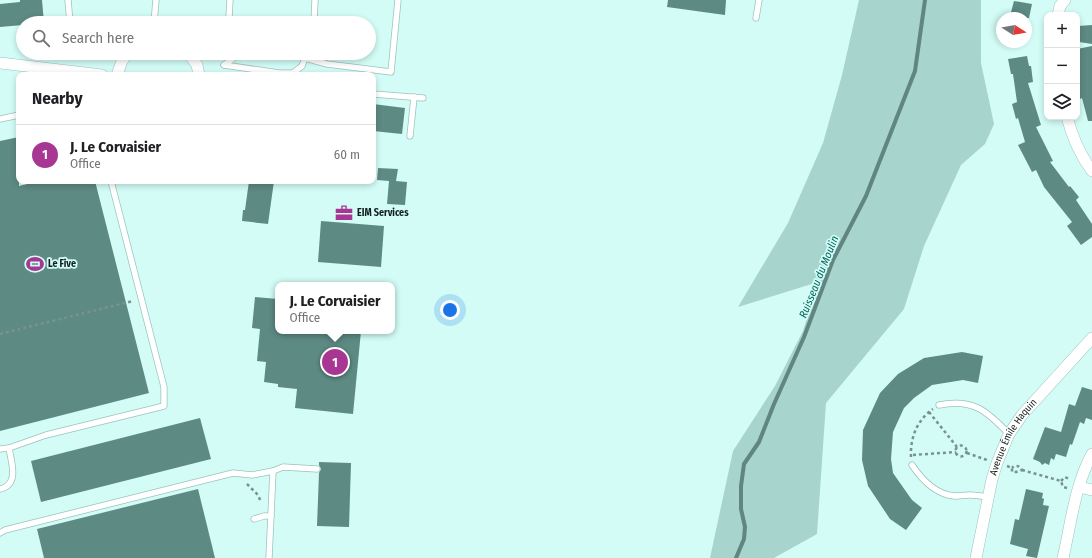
<!DOCTYPE html>
<meta charset="utf-8">
<style>
:root{--surface:#fff;--page:#f2f2f2;--text:#202124;--muted:#757577;--line:#e0e0e0;--accent:#a73793}
body{margin:0;font-family:"Fira Sans Condensed",sans-serif;background:var(--page);color:var(--text)}
.controls{position:absolute;right:12px;top:12px;display:grid;overflow:hidden;border-radius:8px;box-shadow:0 2px 6px #0003}
.controls button{width:36px;height:36px;display:grid;place-items:center;padding:0;border:0;border-bottom:1px solid var(--line);background:var(--surface);color:var(--text);font:20px sans-serif}
.compass{position:absolute;left:996px;top:12px;width:36px;height:36px;border-radius:50%;background:var(--surface);box-shadow:0 2px 6px #0003;rotate:101deg}
.you{position:absolute;left:450px;top:310px;width:14px;height:14px;margin:-10px;border:3px solid #fff;border-radius:50%;background:#1a73e8;box-shadow:0 0 0 6px #1a73e833}
.badge{display:grid;place-items:center;width:26px;height:26px;border-radius:50%;background:var(--accent);color:#fff;font-size:13px;font-weight:700}
.pin{position:absolute;translate:-50% -50%;border:2px solid #fff;box-shadow:0 1px 4px #0006}
.popup{position:absolute;left:275px;top:282px;width:120px;height:52px;box-sizing:border-box;display:grid;place-content:center;border-radius:8px;background:var(--surface);filter:drop-shadow(0 1px 3px #0005);font-size:13px;white-space:nowrap;color:var(--muted)}
.popup b{font-size:15px;color:var(--text)}
.popup::after{content:'';position:absolute;left:50%;top:100%;margin-left:-8px;border:8px solid transparent;border-top-color:var(--surface)}
.list{margin:0;padding:0;list-style:none}
h2{display:flex;justify-content:space-between;align-items:center;height:52px;margin:0;padding:0 16px;font-size:17px}
h2 small{font-size:13px;font-weight:400;color:var(--muted)}
.list li{display:grid;grid-template-columns:26px 1fr auto;gap:12px;align-items:center;box-sizing:border-box;height:60px;padding:0 16px;border-top:1px solid var(--line)}
.list b{display:block;font-size:15px;white-space:nowrap}
.list p{margin:0;font-size:13px;white-space:nowrap;color:var(--muted)}
.list em{font-size:13px;font-style:normal;color:var(--muted)}
.icon{flex:none;width:22px;height:22px;fill:none;stroke:currentColor;stroke-width:2;stroke-linecap:round;stroke-linejoin:round}
.map{position:relative;flex:none;width:1092px;height:558px;overflow:hidden}
.search{position:absolute;background:var(--surface);box-shadow:0 2px 6px #0003;left:16px;top:16px;width:360px;height:44px;display:flex;align-items:center;gap:10px;box-sizing:border-box;padding:0 14px;border-radius:22px;color:var(--muted);font-size:15px}
.panel{position:absolute;background:var(--surface);box-shadow:0 2px 6px #0003;left:16px;top:72px;width:360px;height:112px;border-radius:8px}
.map>svg:first-child{display:block}
.green{fill:#a7d4cd}
.lines{fill:none;stroke-linecap:round;stroke-linejoin:round}
.stream{stroke:#618580;stroke-width:4}
.building{fill:#5e8a84}
.lane-casing{stroke:#9bc3bd;stroke-width:7}
.street-casing{stroke:#9bc3bd;stroke-width:12}
.path{stroke:#77938f;stroke-width:2.5;stroke-dasharray:3 3;stroke-linecap:butt}
.lane{stroke:#fff;stroke-width:5.5}
.street{stroke:#fff;stroke-width:11}
.labels{text-anchor:middle;dominant-baseline:central;stroke-width:3.5;stroke-linejoin:round;paint-order:stroke}
.poi-label{font-size:10px;font-weight:bold;fill:#12211f;stroke:#d3fcf6;text-anchor:start}
.street-label{font-size:10px;fill:#12211f;stroke:#d3fcf6}
.water-label{font-size:11px;font-style:italic;fill:#01645c;stroke:#d3fcf6}
</style>
<div class="map">
<svg width="1092" height="558" viewBox="0 0 1092 558">
<rect width="100%" height="100%" fill="#d3fcf6"/>
<path class="green" d="M859 0H981V63L994 124 985 144 961 165 924 246 904 309 826 403 817 534 774 558H710L733 451 775 386 803 331 818 282 738 307 788 223 823 143 842 75Z"/>
<g class="lines">
<path class="stream" d="M736 558 744 539 745 527 741 509V486L744 464 759 442 774 404 804 337 833 260 866 196 915 71 925 0"/>
</g>
<g class="building">
<path d="M20 0H42L44 23H23V25L0 27V4L20 2Z"/>
<path d="M668 0H726L725 15 667 7Z"/>
<path d="M1014 1 1032 4 1029 18H1012V16H1010Z"/>
<path d="M1092 25V44L1079 42 1078 26Z"/>
<path d="M1092 46V121H1088L1082 98 1080 99 1077 89V49Z"/>
<path d="M1027 56 1029 66H1031L1033 82 1028 83 1041 125 1036 127 1053 161 1050 162 1069 187 1070 186 1079 197 1076 200 1092 224V237L1081 245 1067 226 1072 222 1044 187 1036 170 1032 172 1018 145 1025 142 1018 118 1016 119 1012 104 1017 102 1013 74H1011L1008 59Z"/>
<path d="M373 104 405 108 402 134 373 131Z"/>
<path d="M19 137V186L40 181H95L149 393 0 431V141Z"/>
<path d="M378 168 398 169 396 181 407 182 405 205 387 204 389 181 377 180Z"/>
<path d="M249 181H274L268 224 242 221 243 210H245Z"/>
<path d="M321 221 384 226 381 267 318 262Z"/>
<path d="M255 297 278 299V331H361L353 414 295 408 297 389 278 387V384L264 382 266 362 257 361 260 329 252 328Z"/>
<path d="M962 352 983 356 978 383 963 380 932 385 914 398 904 408 893 432 891 459 893 473 912 500 922 508 906 530 890 519 868 486 862 460 863 430 880 393 898 374 924 358Z"/>
<path d="M1082 387 1092 390V420L1086 418 1084 424 1080 422 1072 445 1070 444 1066 457 1056 454 1054 460 1051 458 1049 465 1045 463 1042 465 1040 462 1033 459 1045 427 1061 432 1069 404 1075 406Z"/>
<path d="M200 418 211 459 41 502 31 461Z"/>
<path d="M319 462 351 463 349 527 317 526 319 473 321 469 319 465Z"/>
<path d="M198 489 215 558H44L37 529Z"/>
<path d="M1026 489 1043 493 1042 498 1044 499 1043 505 1049 506 1037 558 1026 556 1028 549 1010 544 1015 519 1019 520Z"/>
</g>
<g class="lines">
<g class="lane-casing">
<g id="lane">
<path d="M68 0 70 23"/>
<path d="M229 17 230 0"/>
<path d="M756 18 759 0"/>
<path d="M154 23 156 0"/>
<path d="M314 23 315 0"/>
<path d="M305 58 327 64 391 72 398 0"/>
<path d="M224 65 279 73H293L302 66 305 58V53"/>
<path d="M224 65 241 53"/>
<path d="M373 94 423 98"/>
<path d="M0 119 19 115"/>
<path d="M410 136 414 97"/>
<path d="M939 405C973 398 987 411 1009 434"/>
<path d="M0 449 9 448 46 435 164 406V387L111 181"/>
<path d="M912 465C922 480 935 494 954 496 959 496 965 495 970 495 976 495 982 496 989 497"/>
<path d="M273 471 283 467 317 469"/>
<path d="M0 489C20 485 11 461 9 448"/>
<path d="M254 519 264 516H271"/>
<path d="M0 533 5 530 233 473 252 475 273 471 269 558"/>
</g>
</g>
<g class="street-casing">
<g id="street">
<path d="M1058 15 1060 6 1065 0"/>
<path d="M188 53 197 65 199 75"/>
<path d="M0 63 102 75"/>
<path d="M117 75 122 61 128 53"/>
<path d="M1067 117C1072 136 1080 155 1092 171"/>
<path d="M1079 487 1092 490"/>
<path id="s1" d="M976 558 992 479 997 463 1009 434 1022 415 1092 338"/>
<path d="M1063 558C1071 523 1075 485 1092 454"/>
</g>
</g>
<g class="path">
<path d="M0 334 133 301"/>
<path d="M929 412 957 447"/>
<circle cx="961" cy="451" r="5.5"/>
<path d="M967 453 987 460"/>
<path d="M913 455 956 452"/>
<path d="M911 457C910 438 917 420 933 409"/>
<path d="M1007 466 1012 468V472H1016L1022 470C1020 466 1018 466 1014 466L1012 468"/>
<path d="M1022 470 1061 481 1063 487 1067 488"/>
<path d="M1061 481 1065 477 1069 479"/>
<path d="M247 484 258 495 261 502"/>
</g>
<use href="#lane" class="lane"/>
<use href="#street" class="street"/>
</g>
<defs>
<g id="office-bare" transform="scale(1.38)"><path d="M-6-3h4V-5.5h4V-3h4V5H-6ZM-1-4.5V-3h2v-1.5ZM-6 0V1H6V0Z" fill="#a73793" stroke="#d3fcf6" stroke-width="2.5" paint-order="stroke"/></g>
<g id="stadium-bare" transform="scale(1.38)"><path d="M0-5a6.5 5 0 1 0 0 10a6.5 5 0 1 0 0-10ZM-3.5-1.8h7v3.6h-7Z" fill="#a73793" stroke="#d3fcf6" stroke-width="2.5" paint-order="stroke"/></g>
</defs>
<g fill-rule="evenodd">
<use href="#office-bare" x="344" y="213"/>
<use href="#stadium-bare" x="35" y="264"/>
</g>
<g class="labels">
<g class="poi-label">
<text x="357" y="213">EIM Services</text>
<text x="48" y="264">Le Five</text>
</g>
<g class="street-label">
<text stroke="none"><textPath href="#s1" startOffset="128">Avenue Émile Haquin</textPath></text>
</g>
<g class="water-label">
<text transform="translate(819 277) rotate(-68)">Ruisseau du Moulin</text>
</g>
</g>
</svg>
<div class="controls">
<button>+</button>
<button>−</button>
<button><svg class="icon" aria-label="layers" viewBox="0 0 24 24"><path d="M12 4l9 5-9 5-9-5zM3 14l9 5 9-5"/></svg></button>
</div>
<svg class="compass" viewBox="-18 -18 36 36"><path d="M0-13l5 13h-10z" fill="#e53935"/><path d="M0 13l5-13h-10z" fill="#757577"/></svg>
<div class="you"></div>
<div class="pin badge" style="left:335px;top:362px">1</div>
<div class="popup"><b>J. Le Corvaisier</b>Office</div>
<div class="search"><svg class="icon" aria-label="search" viewBox="0 0 24 24"><circle cx="10" cy="10" r="6"/><path d="M15 15l6 6"/></svg>Search here</div>
<section class="panel">
<h2>Nearby<small></small></h2>
<ul class="list">
<li><span class="badge">1</span><div><b>J. Le Corvaisier</b><p>Office</p></div><em>60 m</em></li>
</ul>
</section>
</div>
